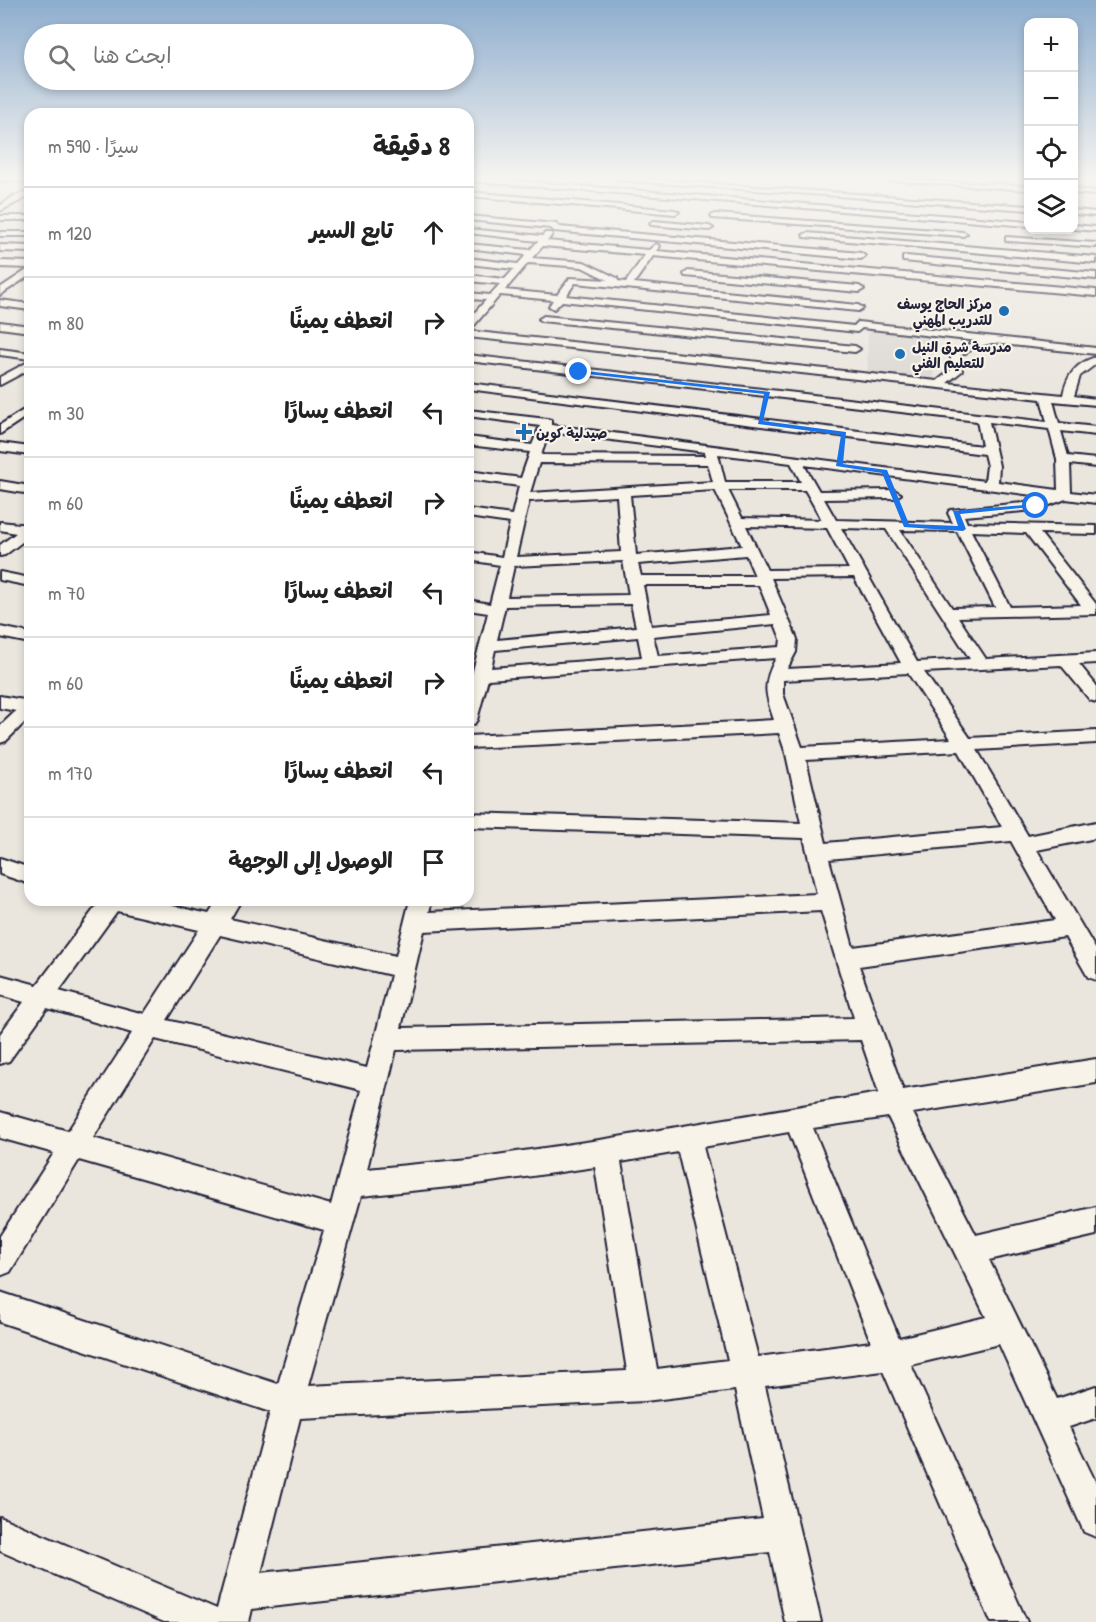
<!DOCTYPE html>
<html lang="ar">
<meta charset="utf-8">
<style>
:root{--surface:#fff;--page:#f2f2f2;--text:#222;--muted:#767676;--line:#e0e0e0}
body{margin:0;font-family:"Patrick Hand","Playpen Sans Arabic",sans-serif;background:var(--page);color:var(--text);direction:rtl}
.controls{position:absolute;right:18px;top:18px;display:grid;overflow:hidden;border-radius:12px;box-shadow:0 3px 9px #0003}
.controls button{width:54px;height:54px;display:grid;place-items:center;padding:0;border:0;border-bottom:2px solid var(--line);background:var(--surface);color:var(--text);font:30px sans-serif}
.stop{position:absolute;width:18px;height:18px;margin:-14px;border:4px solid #1a73e8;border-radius:50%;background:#fff}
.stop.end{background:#1a73e8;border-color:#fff;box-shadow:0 2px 6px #0008}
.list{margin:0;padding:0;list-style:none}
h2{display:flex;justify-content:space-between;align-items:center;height:78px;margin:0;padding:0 24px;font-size:26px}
h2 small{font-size:20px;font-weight:400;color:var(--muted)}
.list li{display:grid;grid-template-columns:39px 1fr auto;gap:18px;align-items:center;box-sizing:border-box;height:90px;padding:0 24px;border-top:2px solid var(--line)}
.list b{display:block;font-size:22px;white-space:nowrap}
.list em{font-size:20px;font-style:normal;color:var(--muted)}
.icon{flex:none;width:33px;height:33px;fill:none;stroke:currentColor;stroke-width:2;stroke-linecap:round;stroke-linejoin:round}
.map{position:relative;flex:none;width:1096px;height:1622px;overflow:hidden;direction:ltr}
.search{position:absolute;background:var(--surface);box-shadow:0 3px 9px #0003;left:24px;top:24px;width:450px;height:66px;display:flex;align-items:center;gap:15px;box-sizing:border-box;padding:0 21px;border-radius:33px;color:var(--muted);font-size:22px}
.panel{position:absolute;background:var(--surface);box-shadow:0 3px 9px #0003;left:24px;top:108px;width:450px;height:798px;border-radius:18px;direction:rtl}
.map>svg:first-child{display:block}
.built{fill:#dbd8d2}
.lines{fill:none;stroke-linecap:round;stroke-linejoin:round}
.minor-casing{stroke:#22223b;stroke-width:4}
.minor{fill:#f7f3e8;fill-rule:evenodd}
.wall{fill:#9e9d9c;stroke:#22223b;stroke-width:1.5}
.route{fill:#1a73e8}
.poi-dot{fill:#1f6fb2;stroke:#f7f3e8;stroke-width:2}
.labels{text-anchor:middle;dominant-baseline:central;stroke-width:4.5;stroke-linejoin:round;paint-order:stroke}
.far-poi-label{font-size:14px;font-weight:bold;fill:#22223b;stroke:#f7f3e8;text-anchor:start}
</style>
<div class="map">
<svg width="1096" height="1622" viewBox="0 0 1096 1622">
<rect width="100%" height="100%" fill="#eae6de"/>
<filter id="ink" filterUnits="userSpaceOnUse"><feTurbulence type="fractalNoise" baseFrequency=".0167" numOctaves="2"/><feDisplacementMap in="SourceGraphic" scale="12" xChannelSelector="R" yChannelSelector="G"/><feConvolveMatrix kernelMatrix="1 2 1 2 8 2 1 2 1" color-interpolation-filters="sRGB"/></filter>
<g filter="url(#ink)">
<path class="built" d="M868 329 933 336 934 379 867 373Z"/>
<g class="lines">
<g class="minor-casing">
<g id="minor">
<path d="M0 177 30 178V182L0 181Z"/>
<path d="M468 177 1028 222V226L468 181Z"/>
<path d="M614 177 1028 206V210L617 180Z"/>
<path d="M867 177 1028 186V190L870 179Z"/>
<path d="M1074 189 1096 191V195L1074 193Z"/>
<path d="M30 191V196L0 211V206L14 196Z"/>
<path d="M468 192 675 210 679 212 675 214 468 196Z"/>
<path d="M1074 210 1096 212V216L1074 214Z"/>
<path d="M715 214 963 232 967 234 963 236 712 218 711 216Z"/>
<rect x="0" y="216" width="30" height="4"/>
<path d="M468 216 556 224 559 227 861 253 865 256 861 259 554 231 551 228 468 220Z"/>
<path d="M654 221 709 226 713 228 709 230 651 225 650 223Z"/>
<path d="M1074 225 1096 227V231L1074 229Z"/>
<path d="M468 229 542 236 545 233H551L552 235 547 241 649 250 656 244 660 246 657 251 1096 290V296L653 256 634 283 858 305 863 308 858 311 575 283 566 296 854 326 858 322 1096 348V354L992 343 976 347 960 356 962 371 947 383 1063 395C1067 375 1076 363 1096 357V364L1080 376 1074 396 1096 399V405L1053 401 1059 423 1096 427V435L1061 431 1068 456 1096 459V467L1070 464 1071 492 1096 495V503L1066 499 1036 510 964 516 967 523 1096 526V534L1040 533 1096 604V614L958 617 986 659 1096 653V663L1079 664 1096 685V702L1090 700 1061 665 924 672 970 738 1096 731V743L977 750 1028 836 1096 822V838L1037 850 1096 950V980L1088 977 1065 937 859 966 903 1090 1096 1059V1083L913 1113 976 1235 1096 1207V1235L989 1260 1057 1399 1096 1386V1418L1069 1427 1096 1483V1537L1084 1532 999 1344 911 1365 1027 1622H991L883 1371 765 1386 821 1622H785L770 1552 252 1609 249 1622H164L0 1551V1517L217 1609 270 1412 0 1322V1292L278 1384 324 1230 79 1160 10 1272 0 1276V1236L54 1153 0 1138V1112L68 1131 132 1033 47 1008 9 1061 0 1064V1034L24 1002 0 995V975L37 985 98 904 96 900H146L209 914 218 900H241L230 919 396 956 410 900H432L429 912 817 894 804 838 468 827V813L801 823 786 754 779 733 468 748V736L774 720C765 693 762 684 776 658L488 679 477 720 474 724 468 726V690L488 613 468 610V600L490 604 500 565 468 560V552L502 557 510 523 468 517V509L512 515 519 486 468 479V471L521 478 530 452 468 445V437L532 445 540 426 468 416V410L547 419 551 420V425L985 481 987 466 984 454 468 389V383L982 446 977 421 468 361V355L1047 422 1041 399 468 337V331L937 381 951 370V353L977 341 862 328 857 332 562 301 554 309 549 306 553 300 500 295 472 328 468 329V320L486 300 468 299V293L490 295 500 284 468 281V275L505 279 514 269 468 264V258L518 264 526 255 468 248V244L530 250 538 241 468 233ZM543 246 645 255 626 282 618 281 617 278 584 262 532 258ZM528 263 582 267 608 280 570 278 557 295 505 290ZM989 422 1049 429 1057 459 1058 490 998 482 999 466ZM549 432 705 452 706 456 541 455ZM718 454 791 463 801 482H725ZM539 463 708 464 713 482 530 493ZM804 465 1048 497 1034 502 950 510 948 513 953 523 836 520 824 499 894 498 901 494 894 490 819 491ZM715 490 742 546 636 555 630 495ZM728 490H805L822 520 742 518ZM617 496 621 552 516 557 529 501ZM746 526 827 528 849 569 767 570ZM841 528 886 529 970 659 917 662ZM900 530 957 531 995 607 952 608ZM971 531 1026 533 1081 605 1010 607ZM746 555 755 576H641L638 564ZM623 561 629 595 507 597 514 566ZM854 577 901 663 787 669 796 652 797 639 771 578ZM643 585H759L771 615 651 626ZM631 604 636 627 497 640 505 606ZM775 624 781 639 780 647 658 656 653 636ZM638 637 642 657 491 668 495 650ZM908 673 951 739 802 747 783 694V680ZM959 751 1002 827 826 843 806 760ZM1011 841 1055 920 853 947 829 859ZM117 911 199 930 144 1014 59 991ZM821 911 854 1018 401 1028 424 931ZM220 935 391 975 367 1068 167 1020ZM155 1039 361 1090 331 1205 93 1138ZM861 1040 879 1093 606 1139 469 1159 367 1169 396 1050ZM888 1117 986 1317 899 1338 813 1128ZM789 1132 871 1342 758 1357 703 1147ZM678 1152 728 1360 657 1369 621 1162ZM595 1167 627 1371 308 1386 361 1196 469 1185ZM735 1390 763 1519 261 1573 300 1418 645 1401Z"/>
<rect x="0" y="232" width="30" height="4"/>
<path d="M807 233 1096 257V263L804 237 803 235Z"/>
<path d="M1006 237 1096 243V247L1009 241H1006Z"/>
<path d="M0 245 30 246V252L0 251Z"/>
<path d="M906 256 1096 273V279L903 261V257Z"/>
<path d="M0 261 30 262V268L0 267Z"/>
<path d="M30 268V275L0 295V288Z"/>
<path d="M688 271 859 286 864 289 859 292 685 276 684 274Z"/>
<path d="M0 300 30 304V310L0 306Z"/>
<path d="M544 316 855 346 860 349 855 352 541 321 539 319Z"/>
<path d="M0 322 30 326V332L0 328Z"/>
<path d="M0 349 30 353V359L0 355Z"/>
<path d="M30 361V369L0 385V377Z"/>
<path d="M30 406V414L0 434V425Z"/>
<path d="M0 443 30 447V455L0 451Z"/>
<path d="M0 481 30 486V494L0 489Z"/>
<path d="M0 522 30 525V536L5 555 0 556V545L16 533 0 530Z"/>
<path d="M0 572 30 578V586L0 580Z"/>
<path d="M0 627 30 633V643L0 637Z"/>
<path d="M0 696 30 701V717L6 741 0 743V726L16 711 0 708Z"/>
<path d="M0 858 30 868V884L0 874Z"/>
</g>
</g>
<use href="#minor" class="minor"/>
</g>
<path class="wall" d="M1091 177H1096V181L1093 180Z"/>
</g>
<linearGradient id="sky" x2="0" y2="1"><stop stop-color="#8dadce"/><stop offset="0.44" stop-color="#f6f4f0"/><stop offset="1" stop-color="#f6f4f0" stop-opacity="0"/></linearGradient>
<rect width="1096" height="404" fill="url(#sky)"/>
<path class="route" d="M577 370 770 392 763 421 846 432 843 464 887 470 909 524 958 526 953 511 1036 504 1040 506 960 514 966 529 963 531 904 527 882 473 836 466 841 435 758 424 764 394 579 373Z"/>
<g class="poi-dot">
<circle cx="1004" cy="311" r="6"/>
<circle cx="900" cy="354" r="6"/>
<path d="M521 423h6v6h6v6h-6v6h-6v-6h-6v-6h6z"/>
</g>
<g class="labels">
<g class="far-poi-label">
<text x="992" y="303" text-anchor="end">مركز الحاج يوسف<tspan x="992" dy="16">للتدريب المهني</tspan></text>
<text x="912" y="346">مدرسة شرق النيل<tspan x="912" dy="16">للتعليم الفني</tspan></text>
<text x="536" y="432">صيدلية كوين</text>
</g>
</g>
</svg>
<div class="controls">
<button>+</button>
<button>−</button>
<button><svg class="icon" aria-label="locate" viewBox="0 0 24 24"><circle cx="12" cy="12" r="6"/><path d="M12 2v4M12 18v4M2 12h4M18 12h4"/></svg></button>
<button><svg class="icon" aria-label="layers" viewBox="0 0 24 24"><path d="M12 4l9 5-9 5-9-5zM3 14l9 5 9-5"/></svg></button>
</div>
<div class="stop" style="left:1036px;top:506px"></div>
<div class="stop end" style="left:579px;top:372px"></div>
<div class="search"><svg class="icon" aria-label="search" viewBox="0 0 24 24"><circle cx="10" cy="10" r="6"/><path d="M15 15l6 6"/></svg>ابحث هنا</div>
<section class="panel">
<h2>8 دقيقة<small>سيرًا · 590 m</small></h2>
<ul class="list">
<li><svg class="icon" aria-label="ahead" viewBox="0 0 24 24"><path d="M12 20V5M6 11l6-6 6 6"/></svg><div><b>تابع السير</b></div><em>120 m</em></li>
<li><svg class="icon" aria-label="right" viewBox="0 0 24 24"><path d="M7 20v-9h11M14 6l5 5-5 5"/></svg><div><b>انعطف يمينًا</b></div><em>80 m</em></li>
<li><svg class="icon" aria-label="left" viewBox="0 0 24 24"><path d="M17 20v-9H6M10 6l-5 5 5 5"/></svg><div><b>انعطف يسارًا</b></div><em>30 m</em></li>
<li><svg class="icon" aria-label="right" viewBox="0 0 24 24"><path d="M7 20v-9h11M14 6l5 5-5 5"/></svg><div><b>انعطف يمينًا</b></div><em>60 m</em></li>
<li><svg class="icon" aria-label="left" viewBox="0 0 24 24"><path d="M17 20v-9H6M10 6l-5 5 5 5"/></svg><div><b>انعطف يسارًا</b></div><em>70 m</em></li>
<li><svg class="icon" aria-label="right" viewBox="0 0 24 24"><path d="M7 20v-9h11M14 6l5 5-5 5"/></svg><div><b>انعطف يمينًا</b></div><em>60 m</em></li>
<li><svg class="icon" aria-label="left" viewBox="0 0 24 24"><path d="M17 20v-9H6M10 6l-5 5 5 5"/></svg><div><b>انعطف يسارًا</b></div><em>170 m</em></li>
<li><svg class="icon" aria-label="arrive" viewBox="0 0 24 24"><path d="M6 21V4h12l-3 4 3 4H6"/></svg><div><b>الوصول إلى الوجهة</b></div></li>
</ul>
</section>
</div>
